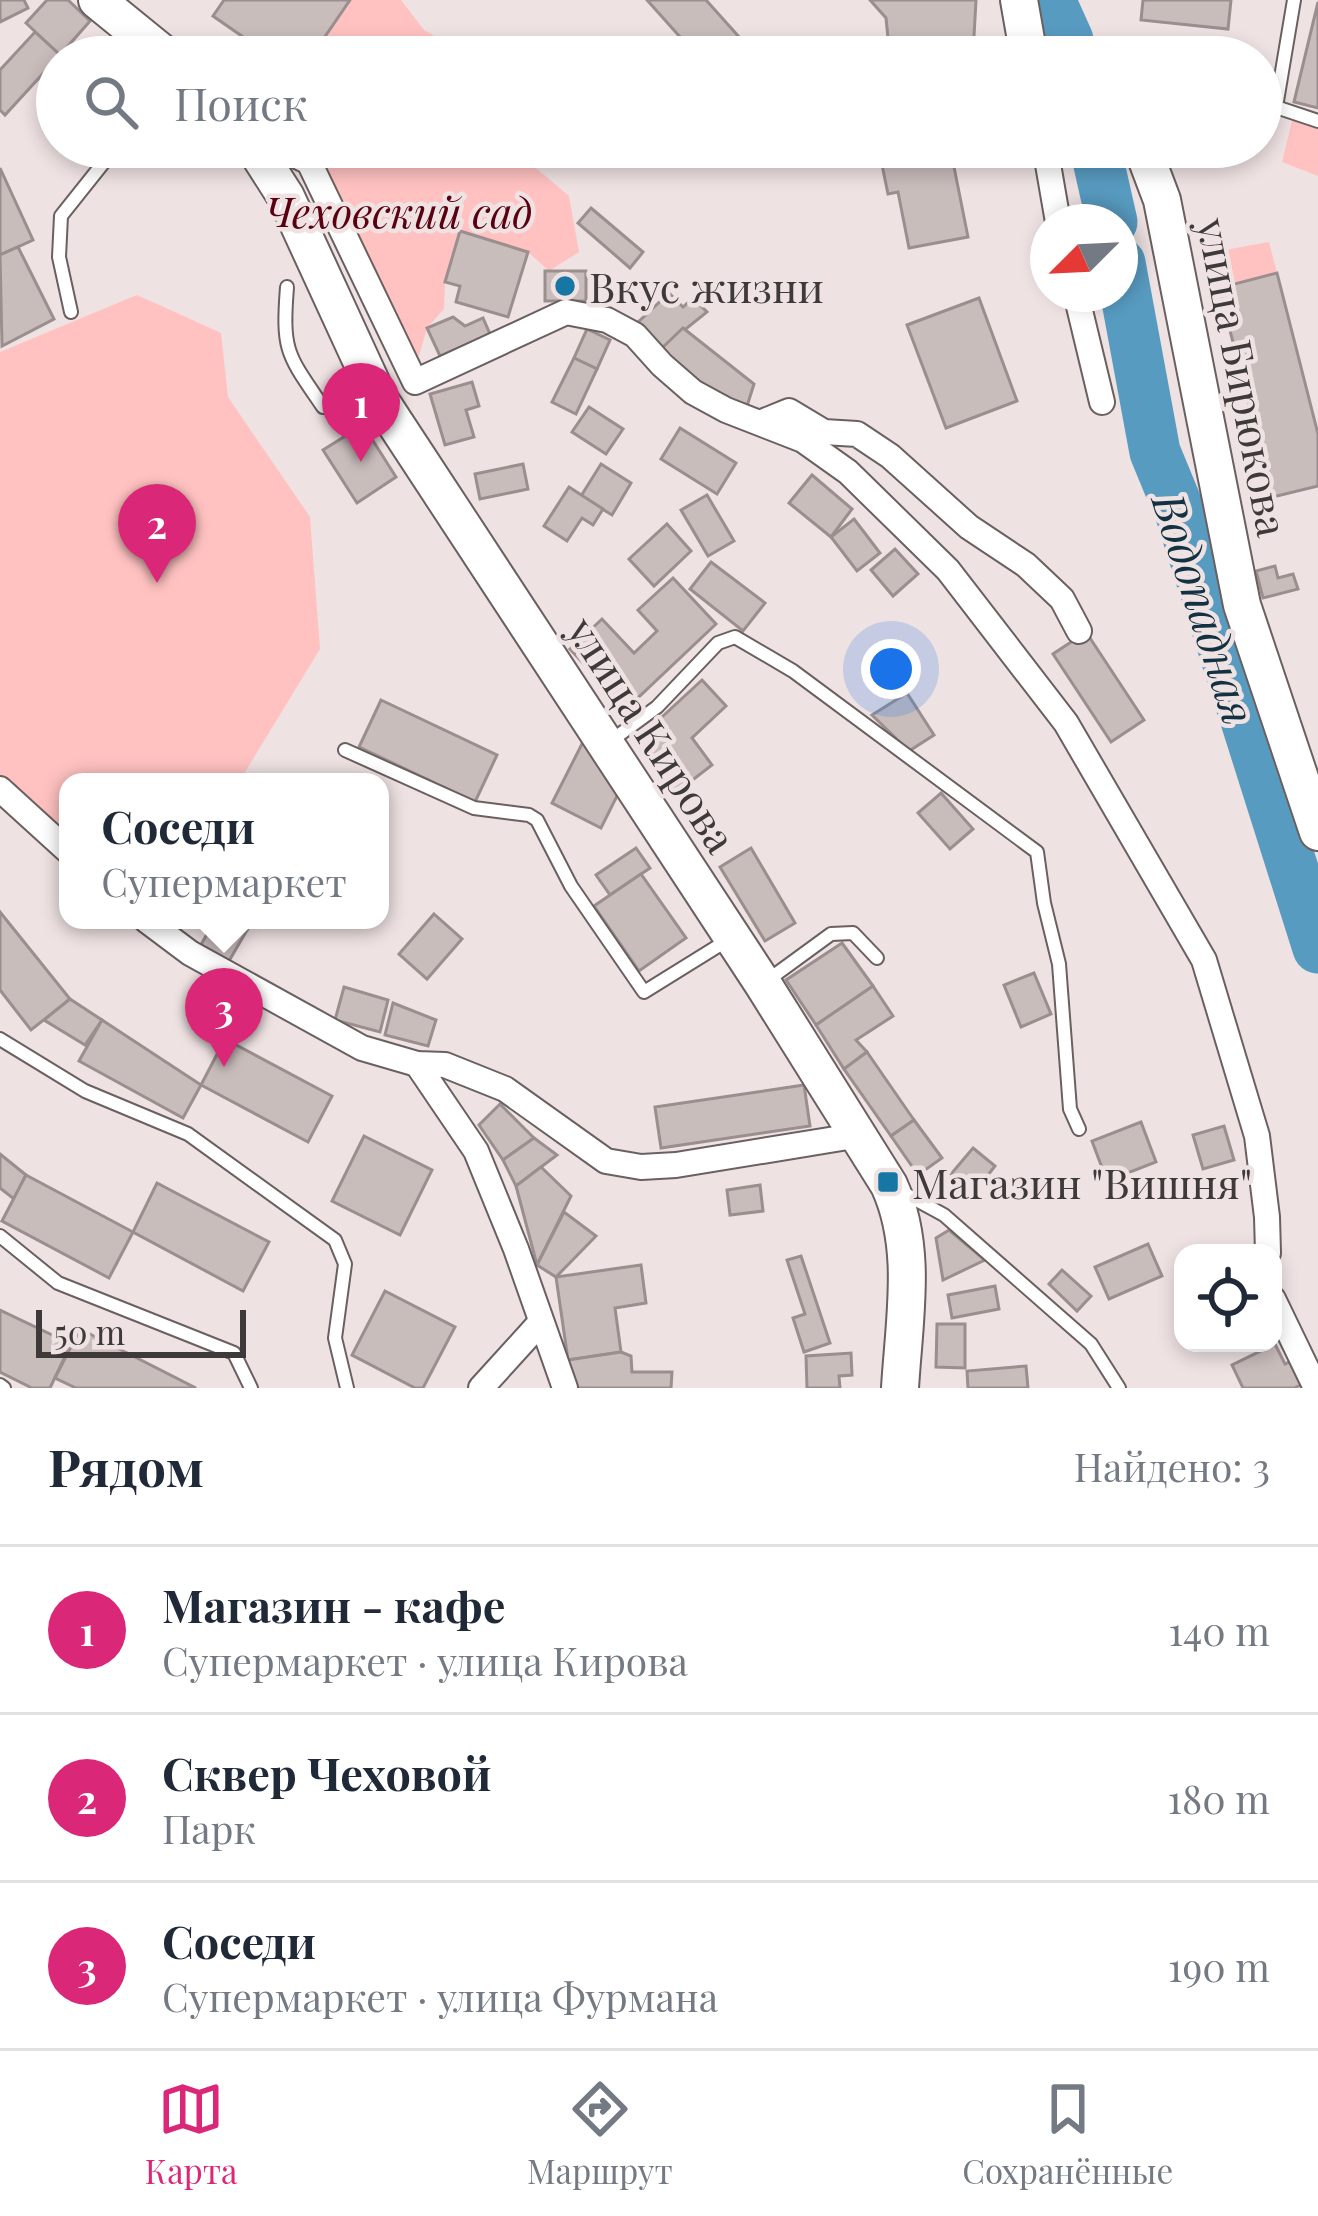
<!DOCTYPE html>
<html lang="ru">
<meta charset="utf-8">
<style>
:root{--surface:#fff;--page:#f2f2f3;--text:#1f2937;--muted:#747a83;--line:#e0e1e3;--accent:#db2777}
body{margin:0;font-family:"Playfair Display",serif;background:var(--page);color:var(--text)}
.controls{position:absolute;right:36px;bottom:36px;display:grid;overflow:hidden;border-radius:24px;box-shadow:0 6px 18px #0003}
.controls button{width:108px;height:108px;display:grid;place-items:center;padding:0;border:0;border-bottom:3px solid var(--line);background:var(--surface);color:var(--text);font:60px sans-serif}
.compass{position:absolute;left:1030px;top:204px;width:108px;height:108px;border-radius:50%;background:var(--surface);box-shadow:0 6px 18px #0003;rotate:246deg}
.scale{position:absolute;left:36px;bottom:30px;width:210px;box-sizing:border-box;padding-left:12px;border:6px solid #3f3a3a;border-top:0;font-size:33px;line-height:42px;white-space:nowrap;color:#3f3a3a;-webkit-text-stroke:9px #efe2e2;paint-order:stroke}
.you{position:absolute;left:891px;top:669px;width:42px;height:42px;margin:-30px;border:9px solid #fff;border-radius:50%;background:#1a73e8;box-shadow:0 0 0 18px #1a73e833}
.badge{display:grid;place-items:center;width:78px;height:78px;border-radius:50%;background:var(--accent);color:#fff;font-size:39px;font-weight:700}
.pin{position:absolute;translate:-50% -99px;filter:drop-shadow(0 3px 6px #0008)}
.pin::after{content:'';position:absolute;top:63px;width:42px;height:36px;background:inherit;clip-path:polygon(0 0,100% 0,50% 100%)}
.popup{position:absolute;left:59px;top:773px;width:330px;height:156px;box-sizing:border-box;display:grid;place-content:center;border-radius:24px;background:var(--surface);filter:drop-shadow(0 3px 9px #0005);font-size:39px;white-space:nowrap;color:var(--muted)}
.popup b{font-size:45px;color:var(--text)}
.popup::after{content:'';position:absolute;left:50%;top:100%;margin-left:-24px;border:24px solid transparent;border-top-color:var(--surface)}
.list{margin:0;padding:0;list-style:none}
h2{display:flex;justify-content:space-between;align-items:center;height:156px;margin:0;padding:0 48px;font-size:51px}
h2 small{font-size:39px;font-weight:400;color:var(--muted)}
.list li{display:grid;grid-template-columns:78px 1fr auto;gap:36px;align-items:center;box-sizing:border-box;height:168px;padding:0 48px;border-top:3px solid var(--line)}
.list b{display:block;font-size:45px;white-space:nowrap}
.list p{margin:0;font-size:39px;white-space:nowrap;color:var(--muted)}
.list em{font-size:39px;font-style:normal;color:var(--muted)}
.icon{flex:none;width:66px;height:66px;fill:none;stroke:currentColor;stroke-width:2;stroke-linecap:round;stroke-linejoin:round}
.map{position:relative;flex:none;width:1318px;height:1388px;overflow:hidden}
.search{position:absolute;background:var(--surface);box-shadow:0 6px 18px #0003;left:36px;right:36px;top:36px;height:132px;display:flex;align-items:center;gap:30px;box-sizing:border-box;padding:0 42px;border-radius:66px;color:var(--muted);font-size:45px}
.sheet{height:660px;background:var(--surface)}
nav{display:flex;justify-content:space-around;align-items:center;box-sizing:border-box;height:168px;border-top:3px solid var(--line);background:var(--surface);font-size:33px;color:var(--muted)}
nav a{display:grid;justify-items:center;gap:6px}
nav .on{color:var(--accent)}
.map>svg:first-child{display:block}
.green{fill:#ffc2c1}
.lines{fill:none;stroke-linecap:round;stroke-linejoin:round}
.river{stroke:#589bc1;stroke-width:51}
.building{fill:#c9bdbc;stroke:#9a8e8e;stroke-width:3}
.lane-casing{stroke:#6b6060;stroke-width:16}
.street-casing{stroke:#6b6060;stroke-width:28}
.secondary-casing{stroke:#6b6060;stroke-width:40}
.lane{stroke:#fff;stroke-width:12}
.street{stroke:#fff;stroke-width:24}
.secondary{stroke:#fff;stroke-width:36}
.poi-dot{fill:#1776a4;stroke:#efe2e2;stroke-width:4.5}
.labels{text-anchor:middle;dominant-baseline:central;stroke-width:9;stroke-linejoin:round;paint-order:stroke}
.park-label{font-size:42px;font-style:italic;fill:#590011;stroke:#efe2e2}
.poi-label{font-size:42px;fill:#3f3a3a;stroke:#efe2e2;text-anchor:start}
.street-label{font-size:42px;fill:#3f3a3a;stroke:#efe2e2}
.water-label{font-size:45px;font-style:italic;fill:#123142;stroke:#efe2e2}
</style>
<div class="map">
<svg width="1318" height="1388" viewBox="0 0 1318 1388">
<rect width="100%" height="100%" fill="#efe2e2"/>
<g class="green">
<path d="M350 0H401L424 30 453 47 458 57H311Z"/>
<path d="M1294 113 1318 121V176L1282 162Z"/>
<path d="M300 147H511L569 196 579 252 549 271 528 252 460 231 445 282 444 309 427 328 419 356 385 337Z"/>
<path d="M1269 242 1277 273 1219 288 1214 252Z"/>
<path d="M137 295 221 333 228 397 310 517 320 649 239 782H68V838L0 778V352Z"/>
</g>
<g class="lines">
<g class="river">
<path d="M1050 0 1068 40 1070 57"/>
<path d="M1095 147 1112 222"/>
<path d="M1120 263 1155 452 1181 515 1318 948"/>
</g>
</g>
<g class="building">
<path d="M0 0H24L28 8 0 22Z"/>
<path d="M47 0H68L90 21 60 55 26 23Z"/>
<path d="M224 0H350L311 57H272L213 16Z"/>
<path d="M647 0H706L757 57H698Z"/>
<path d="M870 0H976L973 54 882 57 880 41 888 38 886 18Z"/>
<path d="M1143 0H1231L1228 29 1141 20Z"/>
<path d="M1318 2V108L1294 102Z"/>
<path d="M35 32 60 55 5 115 0 110V70Z"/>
<path d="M890 147H950L968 237 909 248 898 192 888 194 880 155 891 153Z"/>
<path d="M0 168 33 240 0 255Z"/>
<path d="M591 208 643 252 630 268 578 223Z"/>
<path d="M460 231 528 252 508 317 456 302 460 286 445 282Z"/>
<path d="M18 247 54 319 2 346 0 255Z"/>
<rect x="545" y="271" width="41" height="30"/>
<path d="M1277 273 1318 434V486L1273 497 1219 288Z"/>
<path d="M669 293 683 307 693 298 707 312 662 348 634 326Z"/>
<path d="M979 298 1017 401 946 428 907 325Z"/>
<path d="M453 317 465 326 483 318 490 334 440 356 427 328Z"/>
<path d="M683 328 754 384 747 406 703 391 662 348Z"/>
<path d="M587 329 610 340 597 369 574 358Z"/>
<path d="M574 358 597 369 576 414 552 402Z"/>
<path d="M472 382 479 406 466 410 474 437 445 445 430 394Z"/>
<path d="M589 407 623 429 606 454 572 432Z"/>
<path d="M363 425 396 477 357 503 323 450Z"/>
<path d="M680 428 736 463 717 494 661 459Z"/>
<path d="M523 464 528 489 480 499 475 474Z"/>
<path d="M601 464 631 483 612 515 581 496Z"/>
<path d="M812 475 852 509 831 537 789 503Z"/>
<path d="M569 487 603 509 593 525 582 518 567 541 544 526Z"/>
<path d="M707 495 734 541 708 556 681 510Z"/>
<path d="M854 519 880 553 857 571 831 537Z"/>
<path d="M667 524 691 551 654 586 629 559Z"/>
<path d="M895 549 918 574 893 596 871 570Z"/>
<path d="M711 562 765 603 743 631 690 589Z"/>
<path d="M1275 566 1278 578 1293 574 1298 589 1263 598 1256 571Z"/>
<path d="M673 578 716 624 626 709 570 649 602 619 634 653 657 631 638 610Z"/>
<path d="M1086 632 1144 720 1111 742 1053 654Z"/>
<path d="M702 680 726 706 692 738 712 765 673 795 636 741Z"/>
<path d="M907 693 934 735 909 751 872 715Z"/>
<path d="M381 700 497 755 475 802 359 747Z"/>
<path d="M584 740 620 790 601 828 552 803Z"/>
<path d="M941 793 973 829 950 849 918 813Z"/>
<path d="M636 848 650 868 610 895 596 875Z"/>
<path d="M751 848 795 923 765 941 720 867Z"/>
<path d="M641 874 686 938 639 971 594 906Z"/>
<path d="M0 912 70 999 31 1030 0 990Z"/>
<path d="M434 914 462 939 427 979 399 954Z"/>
<path d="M215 920H253L226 966 198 950Z"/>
<path d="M842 943 873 986 816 1025 786 980Z"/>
<path d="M1034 973 1051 1014 1021 1027 1004 985Z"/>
<path d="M873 986 893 1016 856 1040 867 1052 844 1069 816 1025Z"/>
<path d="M344 987 388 1000 380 1032 335 1020Z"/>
<path d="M70 999 102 1020 85 1045 44 1020Z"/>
<path d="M393 1003 436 1020 428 1046 385 1035Z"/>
<path d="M102 1020 201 1085 183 1118 79 1061Z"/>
<path d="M225 1039 332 1096 308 1142 201 1085Z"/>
<path d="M867 1052 914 1120 891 1136 844 1069Z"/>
<path d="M804 1085 810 1126 661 1148 655 1107Z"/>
<path d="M500 1104 534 1138 503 1160 479 1125Z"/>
<path d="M914 1120 942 1158 918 1175 891 1136Z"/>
<path d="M1141 1122 1156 1162 1107 1181 1092 1141Z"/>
<path d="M1224 1126 1234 1160 1203 1169 1193 1135Z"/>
<path d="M364 1136 432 1170 400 1235 332 1201Z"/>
<path d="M534 1138 557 1155 516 1186 503 1160Z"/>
<path d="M973 1148 995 1166 974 1193 951 1174Z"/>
<path d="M0 1154 26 1175 14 1199 0 1188Z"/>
<path d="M541 1167 571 1196 537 1265 516 1186Z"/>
<path d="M26 1175 133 1232 109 1278 2 1221Z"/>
<path d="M157 1183 269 1242 243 1291 133 1232Z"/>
<path d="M760 1185 763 1211 730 1215 727 1190Z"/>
<path d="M564 1212 596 1236 556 1277 537 1265Z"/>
<path d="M949 1230 985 1260 943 1280 936 1238Z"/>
<path d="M1148 1244 1162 1276 1109 1299 1095 1267Z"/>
<path d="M801 1256 830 1343 804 1352 793 1318 805 1314 787 1260Z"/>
<path d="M641 1265 646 1303 615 1308 621 1352 568 1360 556 1277Z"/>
<path d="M1062 1270 1091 1296 1077 1311 1049 1284Z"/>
<path d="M995 1286 999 1309 952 1318 948 1295Z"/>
<path d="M385 1291 455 1327 423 1388H415L352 1355Z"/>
<path d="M0 1310 71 1344 50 1388H32L0 1372Z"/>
<path d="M937 1324H965V1368L936 1367Z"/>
<path d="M80 1329 196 1388H76L55 1378Z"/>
<path d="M1275 1344 1285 1364 1292 1361 1303 1384 1294 1388H1243L1232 1365Z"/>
<path d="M621 1352 631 1356 632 1372H672L671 1388H578L568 1360Z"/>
<path d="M851 1353 852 1375 839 1376 840 1388H807L806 1356Z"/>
<path d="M1026 1366 1028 1388H968L967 1371Z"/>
</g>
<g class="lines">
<g class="lane-casing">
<g id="lane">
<path d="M1294 0 1276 107 1318 121"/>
<path d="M287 287C282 352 287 354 323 407H354L374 398"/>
<path d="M71 312 59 257 61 216 116 147"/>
<path d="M608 743 657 707 718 643 735 637 793 671 1037 852 1044 903 1059 964 1070 1109 1079 1129"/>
<path d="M345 750 474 808 529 815 537 820 571 886 644 992 731 938"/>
<path d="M768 980 831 934 853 933 877 958"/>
<path d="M0 1039 85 1091 188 1134 335 1240 345 1264 335 1338 347 1388"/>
<path d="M900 1191 944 1215 1091 1344 1119 1388"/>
<path d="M0 1236 58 1283 234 1353 251 1388"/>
<path d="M0 1385 4 1388"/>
</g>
</g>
<g class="street-casing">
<g id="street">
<path d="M1045 147 1058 222"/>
<path d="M262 157 285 150 309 162 415 382 566 312 607 320 635 335 662 365 693 392 726 410 803 440 848 472 948 570 1066 723 1204 960 1257 1136 1267 1217 1268 1253"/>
<path d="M1076 294 1102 402"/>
<path d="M762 422 789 411 824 432 857 434 890 456 969 527 1026 565 1062 599 1079 631"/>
<path d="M0 789 68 851"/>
<path d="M146 920 190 953 362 1048 417 1064 445 1065 505 1089 606 1161 641 1167 676 1165 860 1135"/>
<path d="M417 1064 476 1151 516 1249 565 1388"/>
<path d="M1273 1299 1316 1388"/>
<path d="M481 1388 540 1323"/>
</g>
</g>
<g class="secondary-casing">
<g id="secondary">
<path d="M97 0 167 57"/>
<path d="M1019 0 1029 57"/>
<path d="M254 147 286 197 378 397 763 984 889 1185C918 1248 904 1320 900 1388"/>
<path d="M1142 147 1162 200 1242 605 1318 832"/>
</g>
</g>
<use href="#lane" class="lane"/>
<use href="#street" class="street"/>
<use href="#secondary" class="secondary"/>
</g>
<g class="poi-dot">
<circle cx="565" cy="286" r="12"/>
<rect x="876" y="1170" width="24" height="24" rx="6"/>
</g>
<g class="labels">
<g class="park-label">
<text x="399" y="211">Чеховский сад</text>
</g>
<g class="poi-label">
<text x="589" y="286">Вкус жизни</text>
<text x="912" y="1182">Магазин "Вишня"</text>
</g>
<g class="street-label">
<text transform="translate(1244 377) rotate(79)">улица Бирюкова</text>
<text transform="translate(653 734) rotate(57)">улица Кирова</text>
</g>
<g class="water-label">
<text transform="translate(1206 608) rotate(72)">Водопадная</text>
</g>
</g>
</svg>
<div class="controls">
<button><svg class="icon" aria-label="locate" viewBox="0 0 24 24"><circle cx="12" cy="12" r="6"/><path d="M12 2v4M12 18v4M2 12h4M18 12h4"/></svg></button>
</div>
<svg class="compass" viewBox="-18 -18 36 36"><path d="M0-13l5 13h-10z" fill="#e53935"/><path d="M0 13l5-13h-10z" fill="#747a83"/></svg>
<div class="scale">50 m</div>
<div class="you"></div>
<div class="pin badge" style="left:361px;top:462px">1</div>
<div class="pin badge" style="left:157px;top:583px">2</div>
<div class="pin badge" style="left:224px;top:1067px">3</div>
<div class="popup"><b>Соседи</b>Супермаркет</div>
<div class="search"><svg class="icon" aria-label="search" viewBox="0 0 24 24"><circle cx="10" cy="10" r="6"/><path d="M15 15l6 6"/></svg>Поиск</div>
</div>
<section class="sheet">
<h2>Рядом<small>Найдено: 3</small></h2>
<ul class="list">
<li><span class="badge">1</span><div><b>Магазин - кафе</b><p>Супермаркет · улица Кирова</p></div><em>140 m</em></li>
<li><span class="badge">2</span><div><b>Сквер Чеховой</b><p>Парк</p></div><em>180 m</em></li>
<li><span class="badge">3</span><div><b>Соседи</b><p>Супермаркет · улица Фурмана</p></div><em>190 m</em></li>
</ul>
</section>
<nav>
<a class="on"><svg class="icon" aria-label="map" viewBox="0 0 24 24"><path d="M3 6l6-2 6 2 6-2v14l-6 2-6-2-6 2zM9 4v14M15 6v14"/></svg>Карта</a>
<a><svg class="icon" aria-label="directions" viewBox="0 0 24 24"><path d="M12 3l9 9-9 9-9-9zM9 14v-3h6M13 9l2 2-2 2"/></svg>Маршрут</a>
<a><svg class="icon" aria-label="saved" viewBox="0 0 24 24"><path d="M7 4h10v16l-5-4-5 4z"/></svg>Сохранённые</a>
</nav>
